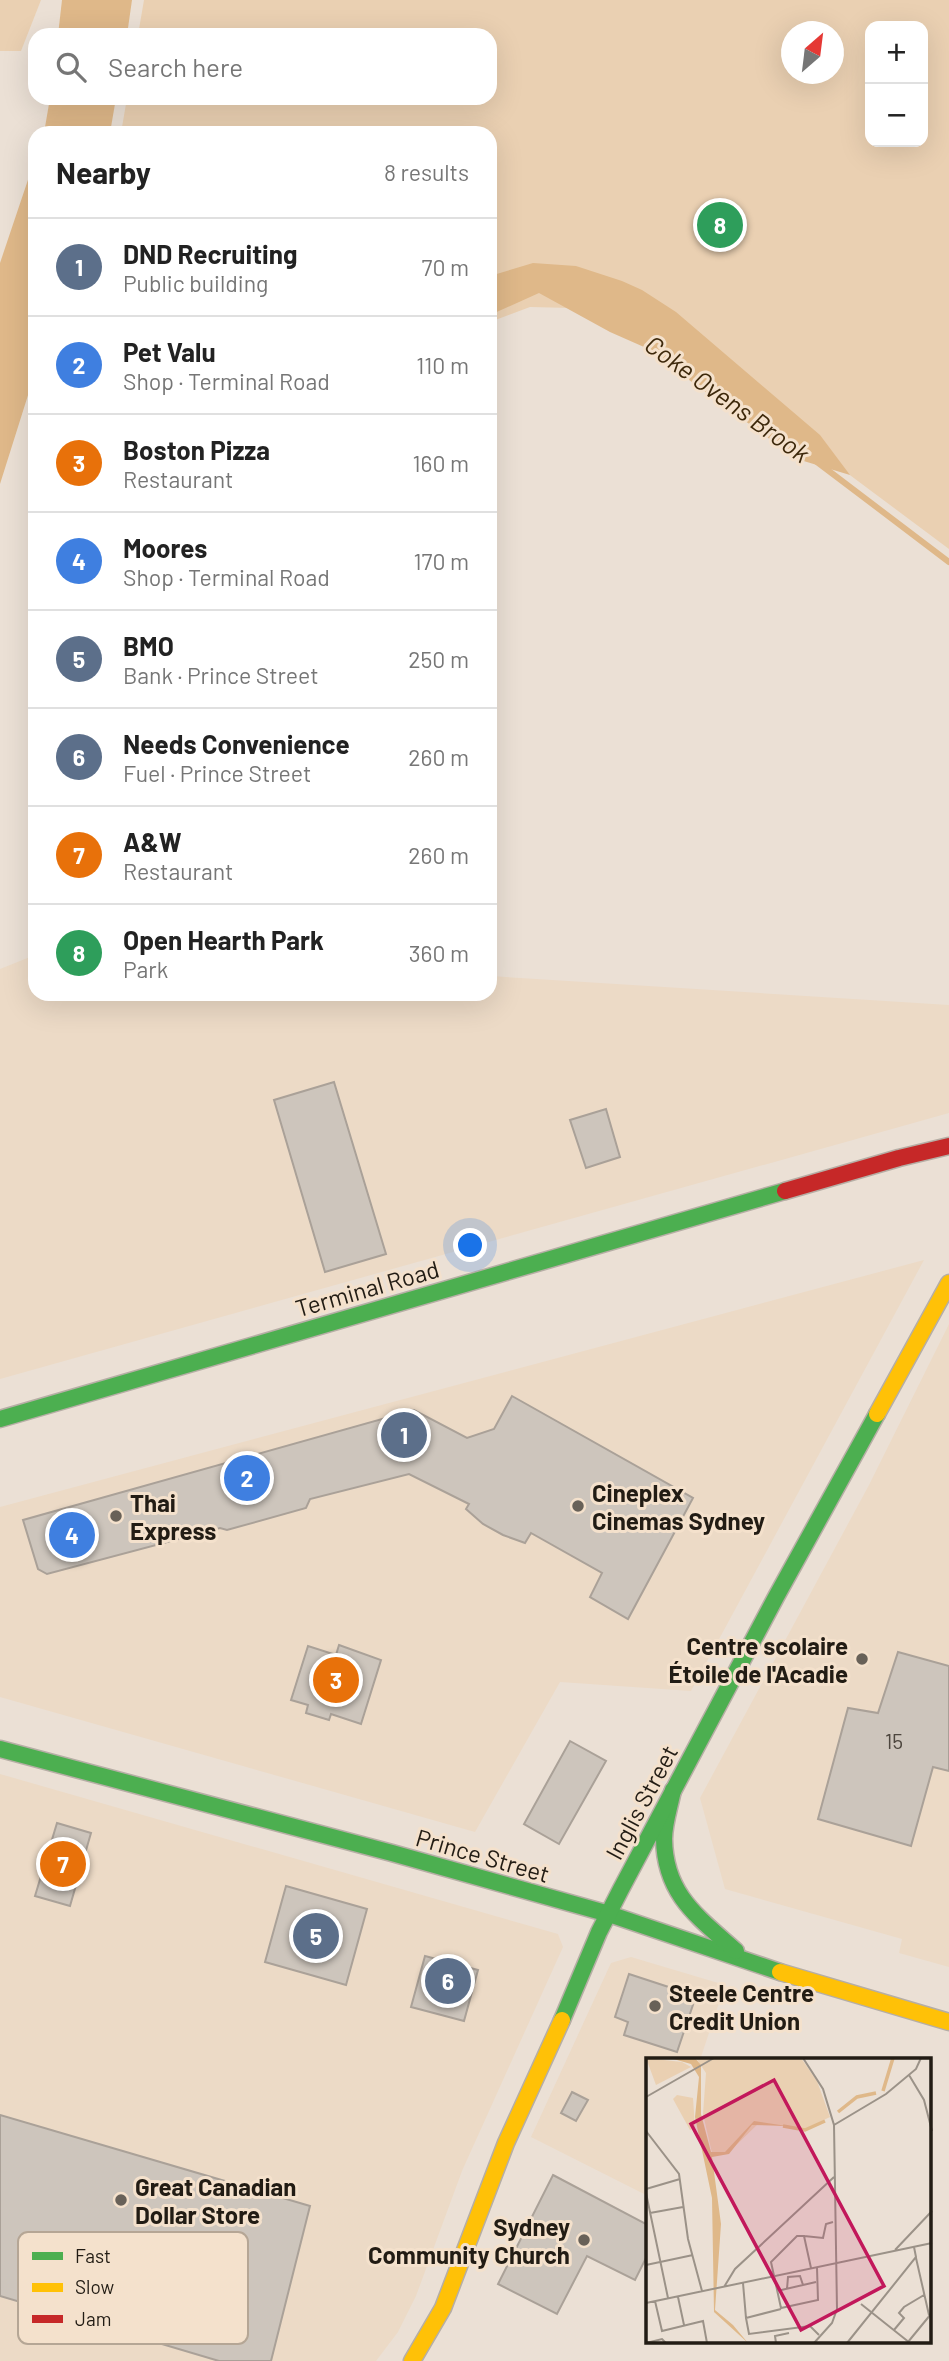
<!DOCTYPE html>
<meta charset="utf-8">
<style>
:root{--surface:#fff;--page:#f6f6f6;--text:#222;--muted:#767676;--line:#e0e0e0;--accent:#0b8043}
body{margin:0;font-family:Barlow,sans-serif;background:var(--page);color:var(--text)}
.controls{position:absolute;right:21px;top:21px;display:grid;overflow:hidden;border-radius:14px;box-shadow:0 7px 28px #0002}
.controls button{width:63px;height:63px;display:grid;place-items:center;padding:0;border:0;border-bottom:2px solid var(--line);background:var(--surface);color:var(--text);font:35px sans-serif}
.compass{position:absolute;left:781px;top:21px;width:63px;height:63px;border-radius:50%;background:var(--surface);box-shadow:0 7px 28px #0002;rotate:28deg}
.you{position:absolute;left:471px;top:1246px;width:24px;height:24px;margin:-18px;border:5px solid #fff;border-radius:50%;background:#1a73e8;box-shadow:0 0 0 10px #1a73e833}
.badge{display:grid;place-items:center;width:46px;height:46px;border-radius:50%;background:var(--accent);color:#fff;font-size:23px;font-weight:700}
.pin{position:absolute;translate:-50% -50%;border:4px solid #fff;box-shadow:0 2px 7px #0006}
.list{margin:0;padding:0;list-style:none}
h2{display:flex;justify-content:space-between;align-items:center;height:91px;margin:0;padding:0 28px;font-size:30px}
h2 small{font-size:23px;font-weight:400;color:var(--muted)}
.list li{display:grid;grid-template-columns:46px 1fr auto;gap:21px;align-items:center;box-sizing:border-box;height:98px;padding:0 28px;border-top:2px solid var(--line)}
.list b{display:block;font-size:26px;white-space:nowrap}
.list p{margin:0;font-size:23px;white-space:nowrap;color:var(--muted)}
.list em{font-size:23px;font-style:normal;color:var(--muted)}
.icon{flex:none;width:38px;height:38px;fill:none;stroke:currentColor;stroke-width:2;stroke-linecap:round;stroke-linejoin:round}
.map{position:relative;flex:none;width:949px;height:2361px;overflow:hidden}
.search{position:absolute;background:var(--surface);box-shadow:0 7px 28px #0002;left:28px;top:28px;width:469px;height:77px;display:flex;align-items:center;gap:18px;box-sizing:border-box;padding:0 24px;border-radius:21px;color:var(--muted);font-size:26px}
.panel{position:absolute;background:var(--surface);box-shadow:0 7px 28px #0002;left:28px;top:126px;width:469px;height:875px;border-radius:21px}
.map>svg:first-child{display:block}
.built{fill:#ecdac6}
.green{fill:#ead0b2;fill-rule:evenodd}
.water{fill:#dfb889}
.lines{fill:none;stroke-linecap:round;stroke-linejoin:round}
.stream{stroke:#dfb889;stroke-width:6}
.building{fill:#cdc5bc;stroke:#aaa198;stroke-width:2}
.fast-casing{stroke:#b6aea5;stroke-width:19}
.slow-casing{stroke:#b6aea5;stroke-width:19}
.jam-casing{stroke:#b6aea5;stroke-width:19}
.fast{stroke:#4caf50;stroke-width:16}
.slow{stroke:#ffc107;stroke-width:16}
.jam{stroke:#c62828;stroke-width:16}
.poi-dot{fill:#686158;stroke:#f4e1cc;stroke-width:2.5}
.labels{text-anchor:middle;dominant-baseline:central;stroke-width:6;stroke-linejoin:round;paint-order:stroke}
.number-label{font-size:21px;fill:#4d463e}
.street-label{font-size:24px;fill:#221c14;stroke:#f4e1cc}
.poi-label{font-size:24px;font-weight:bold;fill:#221c14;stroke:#f4e1cc;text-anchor:start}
.water-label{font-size:26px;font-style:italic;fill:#3d280b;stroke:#f4e1cc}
.inset-river{fill:none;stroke:#dfb889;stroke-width:3.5}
.inset-road{fill:none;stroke:#9b9288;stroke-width:2}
.view{fill:#c2185b;fill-opacity:0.15;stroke:#c2185b;stroke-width:3.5}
.inset-edge{fill:none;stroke:#221c14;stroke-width:3.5}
.key{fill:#f4e1cc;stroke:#b5a695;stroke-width:2}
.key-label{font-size:19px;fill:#221c14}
</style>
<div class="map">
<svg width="949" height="2361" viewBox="0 0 949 2361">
<rect width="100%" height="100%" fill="#ebe0d5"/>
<g class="built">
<path d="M35 955V994H490V976L949 1005V1113L0 1379V969Z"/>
<path d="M924 1260 691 1691 560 1682 475 1832 0 1697V1507Z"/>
<path d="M949 1324V1967L899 1953 902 1939 725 1889 700 1798 869 1485Z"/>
<path d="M0 1774 558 1934 563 1947 462 2171 416 2296 398 2332 376 2361H0Z"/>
<path d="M631 1957 725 1985 700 2060H648V2196L531 2137 611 1963Z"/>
</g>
<g class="green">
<path d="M0 0H41L21 51H0Z"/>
<path d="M144 0H949V549L653 328 613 309 530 307 490 322V133H121L127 98H490V35H138ZM870 26H923V142H870ZM792 32H834V74H792Z"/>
</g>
<g class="water">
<path d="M62 0H132L127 35H58Z"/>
<path d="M50 98H116L110 133H44Z"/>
<path d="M35 159V396L29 392 0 484V263Z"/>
<path d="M533 263 576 266 622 281 642 290 676 312 820 435 850 475 797 459 644 347 610 332 539 293 490 315V276Z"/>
</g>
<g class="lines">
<path class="stream" d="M817 462 949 562"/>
</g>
<g class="building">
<path d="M334 1082 386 1254 325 1272 274 1100Z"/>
<path d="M606 1109 620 1157 586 1168 570 1120Z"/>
<path d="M512 1396 693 1498 628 1619 590 1597 602 1573 531 1533 525 1543 503 1535 483 1524 466 1509 469 1504 409 1474 310 1499 306 1508 227 1530 220 1528 47 1574 38 1569 23 1520 414 1410 467 1438 494 1429Z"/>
<path d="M339 1645 381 1660 361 1724 331 1714 329 1720 306 1713 308 1705 291 1700 308 1646 336 1655Z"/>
<path d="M898 1652 949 1666V1771L933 1767 911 1846 818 1819 848 1708 878 1713Z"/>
<path d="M570 1741 606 1761 559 1844 524 1824Z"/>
<path d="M57 1823 91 1833 70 1906 35 1896Z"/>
<path d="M286 1886 367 1909 346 1985 265 1962Z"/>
<path d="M425 1956 478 1970 464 2021 411 2007Z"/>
<path d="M629 1974 696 1996 677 2052 624 2035 628 2022 615 2017Z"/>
<path d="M572 2092 588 2100 576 2121 561 2113Z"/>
<path d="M0 2115 310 2206 271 2361H219L0 2296Z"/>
<path d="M553 2175 648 2225V2254L635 2280 587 2256 557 2314 498 2284Z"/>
</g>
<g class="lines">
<g class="fast-casing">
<g id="fast">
<path d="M0 1419 785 1191"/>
<path d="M0 1749 392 1853 609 1914 780 1972"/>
<path d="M673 1790C670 1806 664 1823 664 1839 665 1895 698 1917 736 1951"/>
<path d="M562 2020 599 1932 621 1889 776 1597 877 1414"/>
</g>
</g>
<g class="slow-casing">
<g id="slow">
<path d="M877 1414 949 1283"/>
<path d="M780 1972 949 2022"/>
<path d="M412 2361 443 2308 506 2143 562 2020"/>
</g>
</g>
<g class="jam-casing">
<path id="jam" d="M785 1191 899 1158 949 1146"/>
</g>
<use href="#fast" class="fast"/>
<use href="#slow" class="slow"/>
<use href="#jam" class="jam"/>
</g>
<g class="poi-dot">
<circle cx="578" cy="1506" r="7"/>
<circle cx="116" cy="1516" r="7"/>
<circle cx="862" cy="1659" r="7"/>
<circle cx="655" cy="2006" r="7"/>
<circle cx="121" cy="2200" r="7"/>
<circle cx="584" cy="2240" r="7"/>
</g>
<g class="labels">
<g class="number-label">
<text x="894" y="1740">15</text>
</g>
<g class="street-label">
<text transform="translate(367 1288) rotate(-16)">Terminal Road</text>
<text transform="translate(641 1802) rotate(-62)">Inglis Street</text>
<text transform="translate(483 1855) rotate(16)">Prince Street</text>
</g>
<g class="poi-label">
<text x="592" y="1492">Cineplex<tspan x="592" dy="28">Cinemas Sydney</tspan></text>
<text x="130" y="1502">Thai<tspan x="130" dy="28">Express</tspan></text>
<text x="848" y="1645" text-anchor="end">Centre scolaire<tspan x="848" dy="28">Étoile de l'Acadie</tspan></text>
<text x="669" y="1992">Steele Centre<tspan x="669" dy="28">Credit Union</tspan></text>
<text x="135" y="2186">Great Canadian<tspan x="135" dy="28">Dollar Store</tspan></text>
<text x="570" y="2226" text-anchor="end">Sydney<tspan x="570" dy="28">Community Church</tspan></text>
</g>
<g class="water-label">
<text transform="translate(728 398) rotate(36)">Coke Ovens Brook</text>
</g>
</g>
<g transform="translate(646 2058)">
<rect width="285" height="285" fill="#ebe0d5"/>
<path d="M0 0 36 4 45 9 10 27ZM50 0H155L171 23 184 59 159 71 113 65 82 95H66L57 56 60 15ZM31 37 47 40 49 70 44 72 27 41Z" fill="#ead0b2"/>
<path d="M24 0H49L55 7V56L65 94H79L108 63 141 68 106 67 83 96 66 99 75 166 69 252 87 267 102 285 68 254 66 140 49 59 53 19 45 6Z" fill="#dfb889"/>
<path class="inset-river" d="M237 33 247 0M192 54 211 39 230 35M137 68 159 72 179 63"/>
<path class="inset-road" d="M157 0 177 31 188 67 191 251 186 265 168 285M263 17 278 42 286 73M0 39 68 0M188 67 240 36 270 11 275 0M0 73 33 116 42 181 56 233M0 131 34 121M0 135 22 240M4 155 37 149M158 178 177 180 180 166 187 164M249 192 286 153M270 200 283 257M0 207 47 197M165 210 158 178H151L125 204 135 250 172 242 171 210M97 225 100 260 135 251M78 229 89 211 188 119M141 231 142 219 154 218 157 227M131 233 170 224M32 239 38 267M9 243 16 273 57 263 61 285M0 245 286 185M215 246 264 285M100 260 103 276 164 268 173 277M248 272 258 260 253 255 258 249 278 237M262 284 285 256M0 285 16 281 20 285M130 285 129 278 143 275M201 285 270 199 268 189"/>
<path class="view" d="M128 22 238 228 155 272 45 66Z"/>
<rect width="285" height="285" class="inset-edge"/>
</g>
<rect x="18" y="2232" width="230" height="112" rx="10" class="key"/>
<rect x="32" y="2252" width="31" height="8" fill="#4caf50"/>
<rect x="32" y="2283" width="31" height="9" fill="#ffc107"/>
<rect x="32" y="2315" width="31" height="8" fill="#c62828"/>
<g class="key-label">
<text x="75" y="2263">Fast</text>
<text x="75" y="2294">Slow</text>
<text x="75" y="2326">Jam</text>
</g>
</svg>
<div class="controls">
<button>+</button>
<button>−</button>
</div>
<svg class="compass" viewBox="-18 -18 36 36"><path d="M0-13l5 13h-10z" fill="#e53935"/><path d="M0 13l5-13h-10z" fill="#767676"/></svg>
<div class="you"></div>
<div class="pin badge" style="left:404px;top:1435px;background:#5c6f8a">1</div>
<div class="pin badge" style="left:247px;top:1478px;background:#3f7fe0">2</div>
<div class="pin badge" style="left:336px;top:1680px;background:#e8710a">3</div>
<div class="pin badge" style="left:72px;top:1535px;background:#3f7fe0">4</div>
<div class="pin badge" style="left:316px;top:1936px;background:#5c6f8a">5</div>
<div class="pin badge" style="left:448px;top:1981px;background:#5c6f8a">6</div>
<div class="pin badge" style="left:63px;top:1864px;background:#e8710a">7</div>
<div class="pin badge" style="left:720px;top:225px;background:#2e9e5b">8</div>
<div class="search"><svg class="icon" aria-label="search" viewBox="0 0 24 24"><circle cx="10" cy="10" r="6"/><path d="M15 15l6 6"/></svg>Search here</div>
<section class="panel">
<h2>Nearby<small>8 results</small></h2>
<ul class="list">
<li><span class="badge" style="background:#5c6f8a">1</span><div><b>DND Recruiting</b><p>Public building</p></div><em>70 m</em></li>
<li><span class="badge" style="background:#3f7fe0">2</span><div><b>Pet Valu</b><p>Shop · Terminal Road</p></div><em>110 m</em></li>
<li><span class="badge" style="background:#e8710a">3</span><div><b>Boston Pizza</b><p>Restaurant</p></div><em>160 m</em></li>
<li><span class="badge" style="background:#3f7fe0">4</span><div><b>Moores</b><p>Shop · Terminal Road</p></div><em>170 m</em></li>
<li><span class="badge" style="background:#5c6f8a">5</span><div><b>BMO</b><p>Bank · Prince Street</p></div><em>250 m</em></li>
<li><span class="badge" style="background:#5c6f8a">6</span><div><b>Needs Convenience</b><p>Fuel · Prince Street</p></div><em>260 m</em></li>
<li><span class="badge" style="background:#e8710a">7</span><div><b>A&amp;W</b><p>Restaurant</p></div><em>260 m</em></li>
<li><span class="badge" style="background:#2e9e5b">8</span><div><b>Open Hearth Park</b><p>Park</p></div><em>360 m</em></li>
</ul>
</section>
</div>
